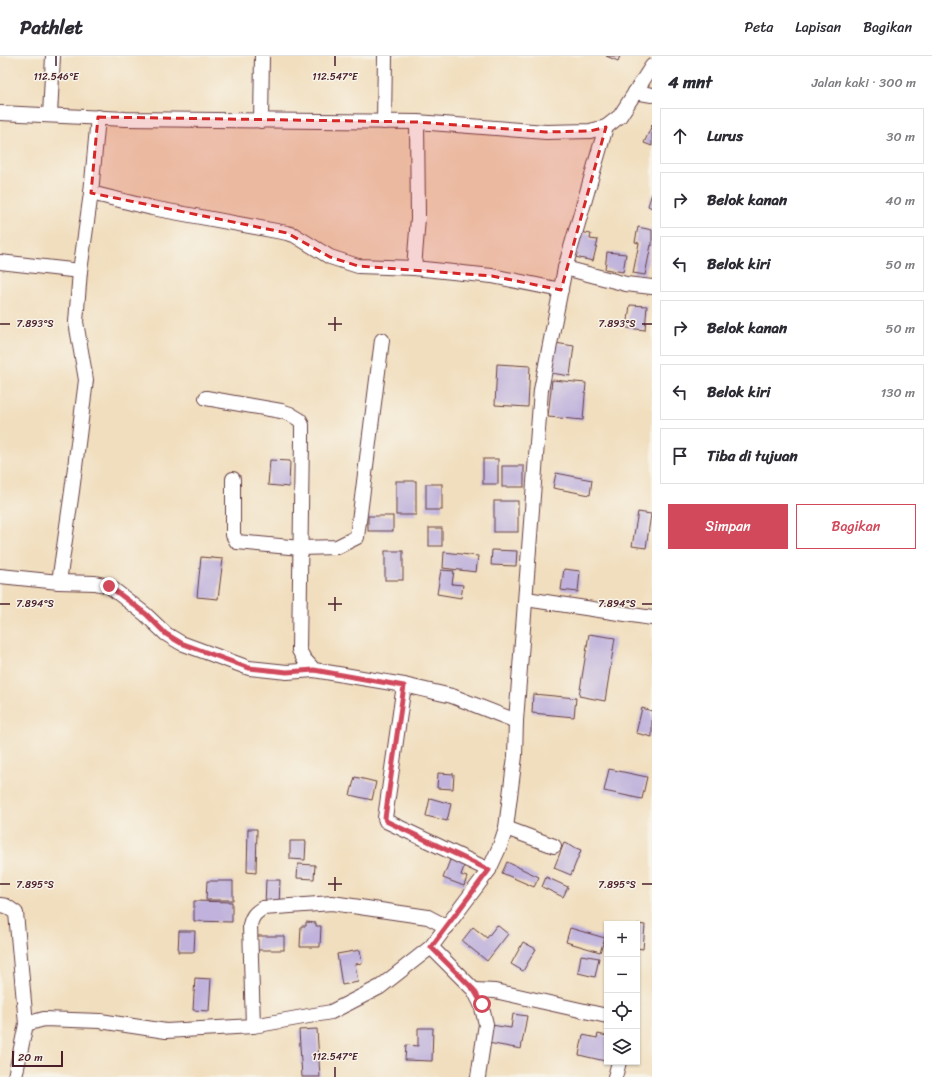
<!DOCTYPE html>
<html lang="id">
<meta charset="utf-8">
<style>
:root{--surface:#fff;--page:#f7f7f7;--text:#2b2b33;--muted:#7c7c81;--line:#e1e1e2;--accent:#d1495b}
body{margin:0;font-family:Sriracha,sans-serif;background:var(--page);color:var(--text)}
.controls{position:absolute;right:12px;bottom:12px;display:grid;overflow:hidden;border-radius:0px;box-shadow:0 1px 3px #0004}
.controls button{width:36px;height:36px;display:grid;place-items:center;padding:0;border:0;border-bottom:1px solid var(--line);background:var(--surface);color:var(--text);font:20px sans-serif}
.scale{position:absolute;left:12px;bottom:10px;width:51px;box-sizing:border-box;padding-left:4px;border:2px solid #4a1f2b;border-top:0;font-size:11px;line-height:14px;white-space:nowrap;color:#4a1f2b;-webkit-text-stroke:3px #f7f3e8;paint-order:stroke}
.stop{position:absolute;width:12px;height:12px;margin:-9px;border:3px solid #d1495b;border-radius:50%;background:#fff}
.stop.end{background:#d1495b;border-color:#fff;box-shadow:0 1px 4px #0008}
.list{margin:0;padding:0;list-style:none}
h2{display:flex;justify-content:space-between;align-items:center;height:52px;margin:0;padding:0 16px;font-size:17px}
h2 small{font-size:13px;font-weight:400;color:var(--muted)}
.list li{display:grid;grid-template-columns:26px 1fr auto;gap:12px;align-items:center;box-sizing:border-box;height:56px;margin:0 8px 8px;padding:0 8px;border:1px solid var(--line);border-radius:0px}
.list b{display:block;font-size:15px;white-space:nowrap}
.list em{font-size:13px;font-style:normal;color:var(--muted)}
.actions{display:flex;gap:8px;padding:12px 16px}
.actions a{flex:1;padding:9px 0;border:1px solid var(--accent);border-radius:0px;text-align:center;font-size:14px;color:var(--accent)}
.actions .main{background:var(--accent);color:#fff}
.icon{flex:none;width:22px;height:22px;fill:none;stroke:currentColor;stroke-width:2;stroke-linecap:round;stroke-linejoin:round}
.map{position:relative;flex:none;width:652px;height:1021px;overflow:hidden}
header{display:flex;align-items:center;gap:24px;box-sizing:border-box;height:56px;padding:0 20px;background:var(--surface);border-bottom:1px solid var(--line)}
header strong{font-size:19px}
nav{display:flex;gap:22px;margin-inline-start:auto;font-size:14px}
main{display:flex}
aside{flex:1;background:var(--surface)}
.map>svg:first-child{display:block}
.building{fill:#c0b2dc}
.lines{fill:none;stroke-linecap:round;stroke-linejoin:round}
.street-casing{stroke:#633c41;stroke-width:16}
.street{stroke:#fff;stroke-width:14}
.route{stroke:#d1495b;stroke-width:5}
.marked{fill:#d62828;fill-opacity:0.2;stroke:#d62828;stroke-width:3;stroke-dasharray:8 5;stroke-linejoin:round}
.ticks{fill:none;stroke:#4a1f2b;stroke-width:1.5}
.ticks-label{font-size:10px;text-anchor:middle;fill:#4a1f2b;stroke:#f7f3e8;stroke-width:3;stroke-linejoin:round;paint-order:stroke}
</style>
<header>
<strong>Pathlet</strong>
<nav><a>Peta</a><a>Lapisan</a><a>Bagikan</a></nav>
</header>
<main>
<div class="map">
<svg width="652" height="1021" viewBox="0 0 652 1021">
<rect width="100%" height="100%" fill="#f7f3e8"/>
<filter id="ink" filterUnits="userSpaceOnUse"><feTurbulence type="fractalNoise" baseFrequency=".025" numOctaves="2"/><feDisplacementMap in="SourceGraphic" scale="8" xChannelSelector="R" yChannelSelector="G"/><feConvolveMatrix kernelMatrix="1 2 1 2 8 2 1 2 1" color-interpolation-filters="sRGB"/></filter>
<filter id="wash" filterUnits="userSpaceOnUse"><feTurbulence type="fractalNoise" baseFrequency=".012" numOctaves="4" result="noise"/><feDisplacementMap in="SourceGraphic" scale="16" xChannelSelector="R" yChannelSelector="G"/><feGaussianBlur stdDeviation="0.9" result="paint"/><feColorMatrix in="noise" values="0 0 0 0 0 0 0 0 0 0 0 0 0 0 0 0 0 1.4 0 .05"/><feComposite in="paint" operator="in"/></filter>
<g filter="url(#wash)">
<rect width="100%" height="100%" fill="#f1debe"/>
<g id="blocks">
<g class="building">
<path d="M606 0H620L618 5Z"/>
<path d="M652 69V90L644 87Z"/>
<path d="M652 137V152L648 150Z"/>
<path d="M638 171 652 174V190L651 189 645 219 633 217 639 187 635 186Z"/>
<path d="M580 176 591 178 590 183 598 184 593 205 575 201Z"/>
<path d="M607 196 626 198 623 216 605 213Z"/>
<path d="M630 249 647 250 645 274 627 272Z"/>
<path d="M555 287 574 290 570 320 551 317Z"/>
<path d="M497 308 530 310 528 351 495 349Z"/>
<path d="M552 324 586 327 583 364 548 361Z"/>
<rect x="483" y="403" width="15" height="25"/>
<path d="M270 404 290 405 289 431 268 429Z"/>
<rect x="502" y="410" width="22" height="21"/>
<path d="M556 417 592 424 590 439 553 432Z"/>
<rect x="396" y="425" width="20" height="34"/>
<rect x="426" y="428" width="16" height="26"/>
<rect x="494" y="445" width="24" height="31"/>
<path d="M638 456 651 458 646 492 632 490Z"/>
<rect x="368" y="460" width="25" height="15"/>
<rect x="429" y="472" width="13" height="18"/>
<path d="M492 494 517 495 516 510 491 509Z"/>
<rect x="385" y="495" width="18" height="29"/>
<path d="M444 496 478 500 476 516 443 512Z"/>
<path d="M201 501 223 503 218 543 197 541Z"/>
<path d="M564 513 580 515 578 536 561 534Z"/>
<path d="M441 514 454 515 452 528 463 529 461 542 437 538Z"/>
<path d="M589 578 615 582 605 645 579 640Z"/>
<path d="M533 638 576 642 574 661 532 657Z"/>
<path d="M642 652 652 655V681L636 677Z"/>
<path d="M609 713 647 721 642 743 604 735Z"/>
<path d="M438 717 454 718 453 733 437 732Z"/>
<path d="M355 721 376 726 372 744 350 739Z"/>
<path d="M430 742 451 748 447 765 426 760Z"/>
<path d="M248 773H257L256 817 247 816Z"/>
<path d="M290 785H306L305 804 290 803Z"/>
<path d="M564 787 581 794 571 819 554 812Z"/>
<path d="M452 799 466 805 461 819 467 821 464 830 443 822Z"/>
<path d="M507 806 539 821 534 831 502 817Z"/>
<path d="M298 808 315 809 314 823 297 822Z"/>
<path d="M546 821 568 831 563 841 542 831Z"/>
<path d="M266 824H280L279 849H265Z"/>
<path d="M207 825H233V844H206Z"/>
<path d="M194 845 232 846V866L194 865Z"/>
<path d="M306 866 316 867V870H321L320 891H300L301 870H306Z"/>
<path d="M637 868 645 869 643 893 637 892Z"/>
<path d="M497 869 508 878 487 905 462 885 473 871 487 882Z"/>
<path d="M570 872 605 882 600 896 566 886Z"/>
<path d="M179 875H195L194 896H178Z"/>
<rect x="256" y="880" width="28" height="14"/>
<path d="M523 886 536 893 523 915 511 908Z"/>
<path d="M360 894 362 907 355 908 358 926 342 929 337 898Z"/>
<path d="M581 899 599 902 595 921 578 917Z"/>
<path d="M195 922 211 923 209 955 193 954Z"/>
<path d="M513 958 527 960 521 993 488 987 491 969 511 972Z"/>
<path d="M418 972H433L432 1005 405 1004 406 989 418 990Z"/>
<path d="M317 973 320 1021H302L299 974Z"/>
<path d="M598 978 607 980V999L605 1005 579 999 583 979 597 982Z"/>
</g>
</g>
</g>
<g filter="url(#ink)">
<use href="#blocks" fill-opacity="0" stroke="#633c41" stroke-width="1"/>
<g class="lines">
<g class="street-casing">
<g id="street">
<path d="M635 36 652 39"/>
<path d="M0 57 126 63 417 66 546 76 590 75 606 71 620 60 652 10"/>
<path d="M50 59 53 0"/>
<path d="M261 65 262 0"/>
<path d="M384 66 385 0"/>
<path d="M91 137 152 152 287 177 294 179 330 201 358 210 414 212 492 220 561 234"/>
<path d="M0 206 80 215"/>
<path d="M414 212 418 162 417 66"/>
<path d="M565 212 626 228 652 231"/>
<path d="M206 342 281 355 290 358 300 364 302 369V383L299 594 304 603 314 614 404 629 452 640 516 665"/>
<path d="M233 423V479L237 486 300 492 337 491 357 481 382 284"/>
<path d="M0 520 59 526 95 527 109 530 145 558 166 578 181 587 249 612 287 616 314 614"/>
<path d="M59 526 72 435 86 324 76 266 80 215 91 137 98 61"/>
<path d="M526 543 652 562"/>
<path d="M404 629 385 762 386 765 489 814"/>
<path d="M506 772 554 790"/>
<path d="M0 849 6 850 16 857 26 968"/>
<path d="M431 891 474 934 481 948 486 968 478 1021"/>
<path d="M474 934 495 935 607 960"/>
<path d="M253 970 250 869C252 860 255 857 263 852L332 847 428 861 447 871"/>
<path d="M15 1021 26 968 44 963 100 965 166 975 253 970 331 956 380 931 431 891 489 814 500 790 506 772 515 700 516 665 541 334 565 212 606 71"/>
<path d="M615 1021 619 1006"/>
</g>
</g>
<use href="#street" class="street"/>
</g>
</g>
<g class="lines" filter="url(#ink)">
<path class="route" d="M109 530 146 558 166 578 181 587 249 612 287 616 314 614 404 630 385 762 386 765 489 814 431 891 474 934 482 948"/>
</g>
<path class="marked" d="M98 61 417 66 546 76 590 75 606 71 561 234 492 220 358 210 330 201 287 177 91 137Z"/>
<path class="ticks" d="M56 0V10M335 0V10M335 261V275M0 268H10M328 268H342M642 268H652M335 541V555M0 548H10M328 548H342M642 548H652M335 821V835M0 828H10M328 828H342M642 828H652M335 1011V1021"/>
<g class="ticks-label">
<text x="56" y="24">112.546°E</text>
<text x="335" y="24">112.547°E</text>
<text x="35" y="271">7.893°S</text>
<text x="617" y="271">7.893°S</text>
<text x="35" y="551">7.894°S</text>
<text x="617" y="551">7.894°S</text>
<text x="35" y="832">7.895°S</text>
<text x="617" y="832">7.895°S</text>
<text x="335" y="1004">112.547°E</text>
</g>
</svg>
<div class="controls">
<button>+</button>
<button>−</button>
<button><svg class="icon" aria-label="locate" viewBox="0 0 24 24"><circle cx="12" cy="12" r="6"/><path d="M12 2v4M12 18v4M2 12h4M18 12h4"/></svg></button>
<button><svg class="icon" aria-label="layers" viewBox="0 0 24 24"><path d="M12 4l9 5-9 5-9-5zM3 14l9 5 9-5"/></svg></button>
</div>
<div class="scale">20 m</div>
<div class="stop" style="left:482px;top:948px"></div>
<div class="stop end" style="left:109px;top:530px"></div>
</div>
<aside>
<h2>4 mnt<small>Jalan kaki · 300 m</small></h2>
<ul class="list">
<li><svg class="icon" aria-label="ahead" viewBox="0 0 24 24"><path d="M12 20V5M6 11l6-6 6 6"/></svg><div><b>Lurus</b></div><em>30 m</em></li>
<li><svg class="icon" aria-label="right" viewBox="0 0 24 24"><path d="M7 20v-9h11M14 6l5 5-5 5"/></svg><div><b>Belok kanan</b></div><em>40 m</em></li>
<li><svg class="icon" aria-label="left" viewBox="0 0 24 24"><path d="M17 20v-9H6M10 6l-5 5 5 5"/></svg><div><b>Belok kiri</b></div><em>50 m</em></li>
<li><svg class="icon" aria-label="right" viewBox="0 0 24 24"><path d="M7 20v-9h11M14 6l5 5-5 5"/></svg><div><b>Belok kanan</b></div><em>50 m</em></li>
<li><svg class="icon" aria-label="left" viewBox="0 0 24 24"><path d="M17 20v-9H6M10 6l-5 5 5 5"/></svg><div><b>Belok kiri</b></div><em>130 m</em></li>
<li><svg class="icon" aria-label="arrive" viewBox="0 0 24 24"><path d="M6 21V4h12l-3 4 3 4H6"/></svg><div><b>Tiba di tujuan</b></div></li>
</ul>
<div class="actions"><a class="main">Simpan</a><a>Bagikan</a></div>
</aside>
</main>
